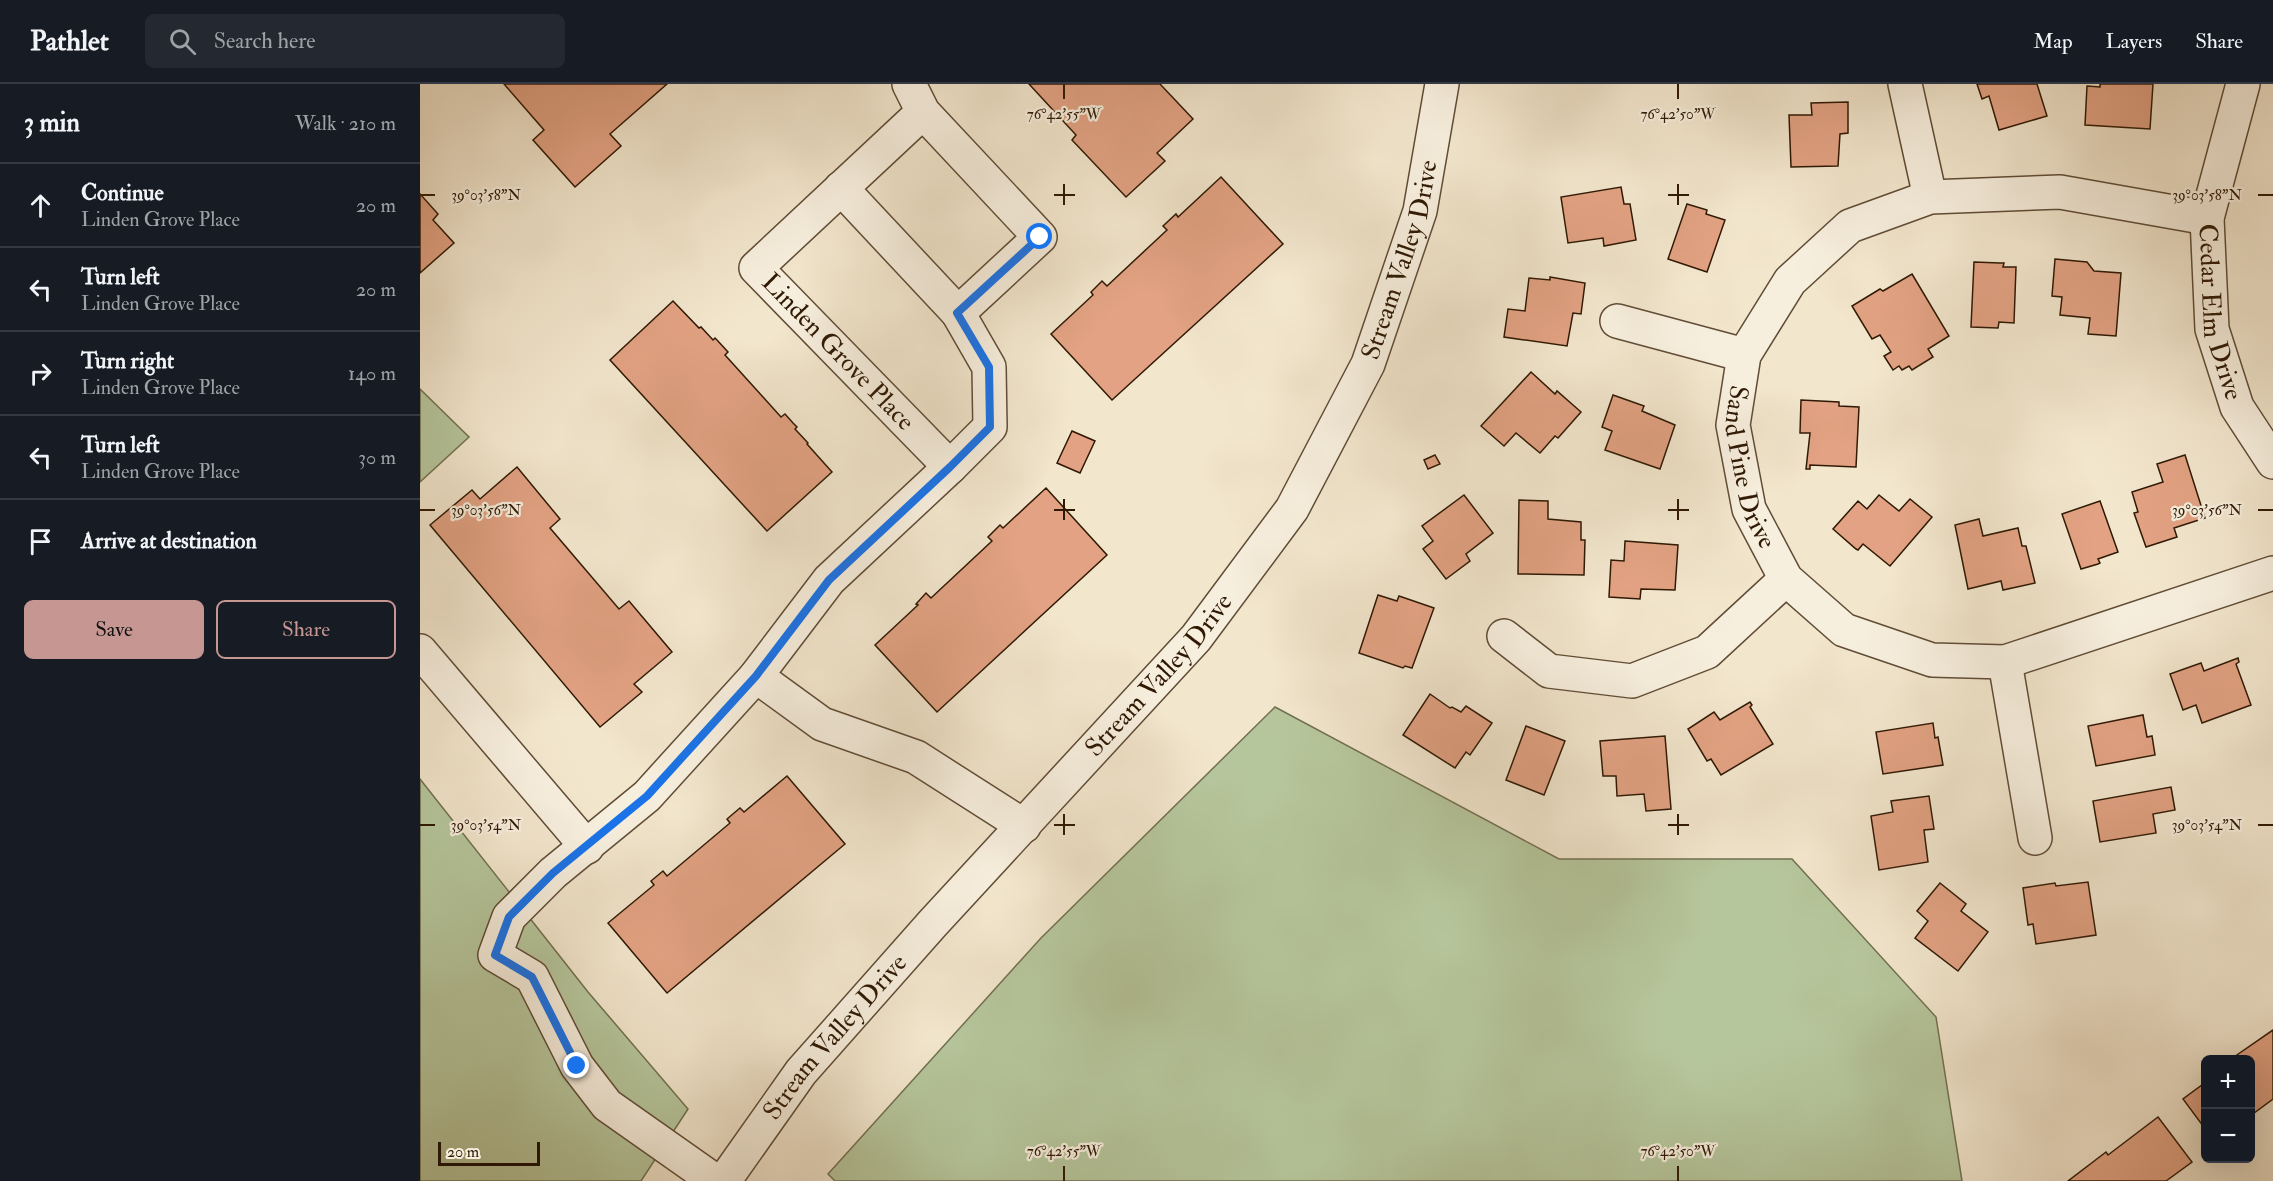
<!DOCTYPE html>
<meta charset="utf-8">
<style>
:root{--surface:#171b24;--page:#242831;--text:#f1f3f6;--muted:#9ea1a6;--line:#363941;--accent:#c59692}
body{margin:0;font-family:"IM FELL Double Pica",serif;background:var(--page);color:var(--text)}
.controls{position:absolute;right:18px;bottom:18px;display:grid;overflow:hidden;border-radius:9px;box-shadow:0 6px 24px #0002}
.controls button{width:54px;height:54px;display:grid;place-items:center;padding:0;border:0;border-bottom:2px solid var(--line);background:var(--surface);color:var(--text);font:30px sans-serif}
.scale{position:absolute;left:18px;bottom:15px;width:102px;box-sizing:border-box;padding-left:6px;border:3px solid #2f1904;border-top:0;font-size:16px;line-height:21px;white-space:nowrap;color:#2f1904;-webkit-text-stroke:4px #f7efde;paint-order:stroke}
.stop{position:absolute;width:18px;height:18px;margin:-14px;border:4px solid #1a73e8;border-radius:50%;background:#fff}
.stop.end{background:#1a73e8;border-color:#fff;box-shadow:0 2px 6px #0008}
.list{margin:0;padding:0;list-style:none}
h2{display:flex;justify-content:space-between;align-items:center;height:78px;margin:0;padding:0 24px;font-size:26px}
h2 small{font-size:20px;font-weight:400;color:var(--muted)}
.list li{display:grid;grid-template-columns:39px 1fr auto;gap:18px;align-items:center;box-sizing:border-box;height:84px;padding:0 24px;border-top:2px solid var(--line)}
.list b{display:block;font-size:22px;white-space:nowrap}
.list p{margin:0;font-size:20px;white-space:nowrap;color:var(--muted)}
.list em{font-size:20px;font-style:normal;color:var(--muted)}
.actions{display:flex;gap:12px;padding:18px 24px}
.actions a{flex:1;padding:14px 0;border:2px solid var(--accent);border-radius:9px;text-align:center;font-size:21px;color:var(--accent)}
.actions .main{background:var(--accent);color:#111}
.icon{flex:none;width:33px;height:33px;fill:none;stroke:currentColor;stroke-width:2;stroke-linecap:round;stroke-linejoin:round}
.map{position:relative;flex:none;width:1853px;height:1097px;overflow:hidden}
header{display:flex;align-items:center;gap:36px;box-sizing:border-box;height:84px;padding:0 30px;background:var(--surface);border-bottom:2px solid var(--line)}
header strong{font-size:28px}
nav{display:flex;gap:33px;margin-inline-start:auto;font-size:21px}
.search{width:420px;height:54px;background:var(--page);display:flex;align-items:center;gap:15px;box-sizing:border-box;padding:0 21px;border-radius:9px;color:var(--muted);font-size:22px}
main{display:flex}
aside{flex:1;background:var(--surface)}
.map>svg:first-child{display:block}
.green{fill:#b6c69c;stroke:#727050;stroke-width:1.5}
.building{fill:#e2a283;stroke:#2f1904;stroke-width:1.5}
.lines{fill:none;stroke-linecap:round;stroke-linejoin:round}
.street-casing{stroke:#604c36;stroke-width:36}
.street{stroke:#f7efde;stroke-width:33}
.route{stroke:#1a73e8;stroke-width:8}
.ticks{fill:none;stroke:#2f1904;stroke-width:2}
.labels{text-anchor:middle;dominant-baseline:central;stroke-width:4.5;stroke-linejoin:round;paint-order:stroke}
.street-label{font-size:26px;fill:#2f1904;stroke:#f7efde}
.ticks-label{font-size:15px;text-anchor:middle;fill:#2f1904;stroke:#f7efde;stroke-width:4.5;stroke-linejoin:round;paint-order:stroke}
</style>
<header>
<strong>Pathlet</strong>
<div class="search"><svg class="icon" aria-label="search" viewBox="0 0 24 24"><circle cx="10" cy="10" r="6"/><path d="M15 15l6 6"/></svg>Search here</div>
<nav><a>Map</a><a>Layers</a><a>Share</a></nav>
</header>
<main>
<aside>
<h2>3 min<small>Walk · 210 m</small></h2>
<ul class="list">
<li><svg class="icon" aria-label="ahead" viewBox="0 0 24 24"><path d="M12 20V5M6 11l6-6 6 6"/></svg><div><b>Continue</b><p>Linden Grove Place</p></div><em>20 m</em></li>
<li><svg class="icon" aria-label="left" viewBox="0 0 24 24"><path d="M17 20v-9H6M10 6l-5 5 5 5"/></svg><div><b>Turn left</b><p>Linden Grove Place</p></div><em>20 m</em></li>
<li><svg class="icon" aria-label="right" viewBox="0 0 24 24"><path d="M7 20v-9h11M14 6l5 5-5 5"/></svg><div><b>Turn right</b><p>Linden Grove Place</p></div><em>140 m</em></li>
<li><svg class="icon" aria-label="left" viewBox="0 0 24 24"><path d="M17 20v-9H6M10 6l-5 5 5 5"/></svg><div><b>Turn left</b><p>Linden Grove Place</p></div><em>30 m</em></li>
<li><svg class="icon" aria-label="arrive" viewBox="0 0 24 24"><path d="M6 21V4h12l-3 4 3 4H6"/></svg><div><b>Arrive at destination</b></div></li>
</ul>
<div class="actions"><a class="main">Save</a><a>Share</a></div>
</aside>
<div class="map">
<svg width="1853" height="1097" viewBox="0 0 1853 1097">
<rect width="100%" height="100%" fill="#f2e6cd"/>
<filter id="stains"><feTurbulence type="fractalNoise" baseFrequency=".00333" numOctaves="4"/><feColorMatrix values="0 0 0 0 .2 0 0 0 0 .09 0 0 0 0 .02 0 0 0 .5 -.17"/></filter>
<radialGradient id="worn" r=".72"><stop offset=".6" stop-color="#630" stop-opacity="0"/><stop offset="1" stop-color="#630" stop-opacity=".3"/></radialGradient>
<g class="green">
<path d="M0 305 49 353 0 398Z"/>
<path d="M855 623 1139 775H1372L1516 933 1542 1097H415L408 1090 621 854Z"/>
<path d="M0 695 168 908 268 1025 221 1097H0Z"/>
</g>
<g class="building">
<path d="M84 0H247L190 50 201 62 155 103 113 56 124 46Z"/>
<path d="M609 0H740L773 35 737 69 745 77 706 113 652 56 656 51Z"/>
<path d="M1557 0H1617L1627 32 1579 46 1569 12 1562 15Z"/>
<path d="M1680 0H1733L1730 45 1665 41 1667 2 1680 3Z"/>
<path d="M1428 18V49L1420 50 1418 82 1371 83 1369 31H1392L1391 19Z"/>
<path d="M801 93 863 160 692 316 631 250 673 211 671 208 682 197 687 202 747 146 743 142 756 130 758 133Z"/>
<path d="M1201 103 1204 120H1210L1216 156 1184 162 1183 154 1148 159 1141 113Z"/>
<path d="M0 110 18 130 13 136 34 159 0 189Z"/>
<path d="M1267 120 1287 126 1286 130 1305 136 1287 188 1248 175Z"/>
<path d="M1635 175 1667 178 1674 187 1701 189 1696 252 1668 250 1670 234 1640 231 1642 213 1632 212Z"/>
<path d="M1554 178 1580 179H1584L1583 183H1596L1594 239 1579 238 1578 244 1551 243Z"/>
<path d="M1492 190 1529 252 1508 265 1513 273 1492 286 1489 282 1482 286 1479 282 1473 286 1464 272 1471 268 1460 251 1452 255 1432 222 1460 205 1463 207Z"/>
<path d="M1130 193 1165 199 1161 230 1153 229 1147 262 1084 253 1088 225 1105 227 1109 194 1130 196Z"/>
<path d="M253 217 279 244 281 243 293 256 295 254 297 256 308 268 305 271 361 333 365 330 373 339 377 343 375 345 388 359 387 360 412 388 347 447 190 276Z"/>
<path d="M1111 288 1135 310 1137 307 1161 328 1138 354 1135 352 1120 369 1096 349 1084 362 1061 342Z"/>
<path d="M1193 311 1224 322 1222 327 1255 341 1240 385 1185 366 1192 347 1182 343Z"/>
<path d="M1381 316 1419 318V322L1439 323 1436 383 1390 381V385H1386L1390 349H1380Z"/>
<path d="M652 347 675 357 660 389 637 379Z"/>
<path d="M1015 371 1020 380 1008 385 1004 376Z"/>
<path d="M1765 371 1785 434 1754 444 1757 453 1726 463 1714 429 1718 428 1712 408 1743 398 1737 380Z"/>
<path d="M97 383 140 435 130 444 199 525 209 517 252 568 214 600 222 608 180 643 10 441 52 406 60 415Z"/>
<path d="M626 404 687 471 517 628 455 561 498 521 496 520 506 509 511 514 572 457 568 453 580 441 583 444Z"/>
<path d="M1044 411 1073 449 1046 470 1050 477 1026 495 1003 465 1013 457 1002 442Z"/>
<path d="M1459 411 1479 427 1490 415 1512 433 1470 482 1443 460 1438 466 1436 465 1413 445 1438 417 1447 425Z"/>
<path d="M1099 416 1128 417V435L1161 438V456H1165L1164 491 1098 490Z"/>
<path d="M1680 417 1698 468 1678 475 1680 479 1678 480 1661 485 1642 430Z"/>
<path d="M1559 435 1563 452 1598 444 1602 462H1606L1615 499 1583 506 1581 497 1548 505 1535 441Z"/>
<path d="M1205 457 1258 461 1255 506 1221 505 1220 515 1189 513 1191 476 1204 477Z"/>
<path d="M958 511 977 517 979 512 1014 524 992 584 985 582 983 584 939 569Z"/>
<path d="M1818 574 1819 578 1816 580 1831 621 1782 639 1776 621 1763 626 1750 590 1781 579 1784 587Z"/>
<path d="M1010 610 1030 624 1032 623 1041 628 1046 622 1072 639 1050 671 1046 668 1035 684 983 651Z"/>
<path d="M1330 618 1332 621 1330 623 1353 660 1301 691 1291 675 1287 677 1268 645 1294 628 1300 636Z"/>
<path d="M1723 631 1727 653 1732 652 1735 671 1676 682 1668 642Z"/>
<path d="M1513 639 1515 654 1518 653 1523 681 1463 690 1456 648Z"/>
<path d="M1106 642 1145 657 1124 711 1086 696Z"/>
<path d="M1245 652 1251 725 1226 727 1224 710 1197 712 1196 692H1183L1180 657Z"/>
<path d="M367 692 425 760 247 909 188 839 234 801 231 797 243 787 247 792 310 739 307 735 320 724 324 728Z"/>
<path d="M1751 703 1755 726 1733 730 1736 749 1680 758 1673 717Z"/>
<path d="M1509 712 1514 745 1504 746 1508 778 1459 786 1451 732 1473 728 1471 717Z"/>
<path d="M1668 798 1676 851 1616 860 1613 840 1608 841 1603 804 1635 799 1636 802Z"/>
<path d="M1520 799 1546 820 1541 827 1568 848 1538 887 1495 854 1508 837 1497 827Z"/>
<path d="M1853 946V1015L1830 1032V976L1811 975Z"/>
<path d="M1786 998V1046L1763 1015Z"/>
<path d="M1738 1033 1772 1078 1746 1097H1648L1686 1068 1688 1071Z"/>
</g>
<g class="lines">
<g class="street-casing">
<g id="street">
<path d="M489 0 503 28 620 153 538 229 569 283 570 343 530 383 336 184 503 28"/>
<path d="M1485 0 1510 113"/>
<path id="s1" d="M1823 0 1787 134 1792 245 1817 323 1853 378"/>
<path d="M421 104 538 229"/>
<path id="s2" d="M1787 134 1640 108 1510 113 1430 142 1370 197 1324 271 1313 341 1329 425 1366 495 1424 546 1512 576 1585 578 1853 489"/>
<path d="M1197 237 1324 271"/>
<path d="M1084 552 1129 587 1212 597 1287 568 1366 495"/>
<path d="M0 567 167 763"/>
<path d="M1585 578 1615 754"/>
<path d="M336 592 402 640 496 673 604 742"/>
<path d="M295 1097 187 1021 157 982 112 893 75 871 89 833 133 789 227 712 336 592 409 496 530 383"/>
<path id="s3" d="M304 1097 381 988 513 839 776 554 872 425 948 280 1000 127 1022 0"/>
</g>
</g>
<use href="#street" class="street"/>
</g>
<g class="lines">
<path class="route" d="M157 982 112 893 75 871 89 833 133 789 227 712 336 592 409 496 530 383 570 343 569 283 537 229 620 153"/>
</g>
<path class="ticks" d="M644 0V15M1258 0V15M644 100V121M1258 100V121M0 111H15M634 111H655M1248 111H1269M1838 111H1853M644 415V436M1258 415V436M0 426H15M634 426H655M1248 426H1269M1838 426H1853M644 730V751M1258 730V751M0 741H15M634 741H655M1248 741H1269M1838 741H1853M644 1082V1097M1258 1082V1097"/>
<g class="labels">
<g class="street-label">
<text stroke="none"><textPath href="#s3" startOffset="1154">Stream Valley Drive</textPath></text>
<text stroke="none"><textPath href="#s1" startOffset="234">Cedar Elm Drive</textPath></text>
<text transform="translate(418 268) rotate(46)">Linden Grove Place</text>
<text stroke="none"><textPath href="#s2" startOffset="648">Sand Pine Drive</textPath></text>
<text stroke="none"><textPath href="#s3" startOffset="668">Stream Valley Drive</textPath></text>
<text stroke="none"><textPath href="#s3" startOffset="182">Stream Valley Drive</textPath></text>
</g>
</g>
<g class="ticks-label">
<text x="644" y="35">76°42'55"W</text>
<text x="1258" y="35">76°42'50"W</text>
<text x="66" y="116">39°03'58"N</text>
<text x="1787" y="116">39°03'58"N</text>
<text x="66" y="431">39°03'56"N</text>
<text x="1787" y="431">39°03'56"N</text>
<text x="66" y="746">39°03'54"N</text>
<text x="1787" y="746">39°03'54"N</text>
<text x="644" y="1072">76°42'55"W</text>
<text x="1258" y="1072">76°42'50"W</text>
</g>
<rect width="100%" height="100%" filter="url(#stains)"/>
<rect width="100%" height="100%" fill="url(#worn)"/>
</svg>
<div class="controls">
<button>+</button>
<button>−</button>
</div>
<div class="scale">20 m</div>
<div class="stop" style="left:620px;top:153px"></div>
<div class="stop end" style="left:157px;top:982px"></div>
</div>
</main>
